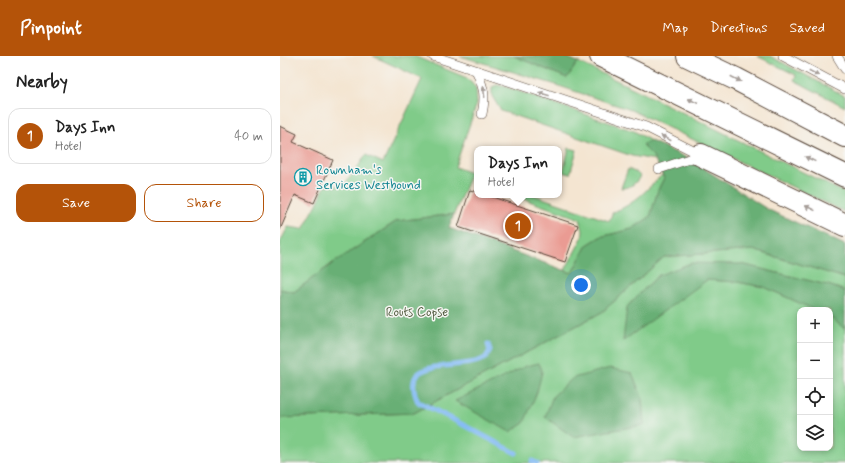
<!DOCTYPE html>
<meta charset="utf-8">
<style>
:root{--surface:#fff;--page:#f6f6f6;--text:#222;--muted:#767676;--line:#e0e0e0;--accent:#b45309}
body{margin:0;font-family:Mynerve,sans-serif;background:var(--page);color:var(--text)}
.controls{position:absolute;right:12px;bottom:12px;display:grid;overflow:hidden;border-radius:8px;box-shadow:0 2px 6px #0003}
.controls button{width:36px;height:36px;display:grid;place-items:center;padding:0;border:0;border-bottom:1px solid var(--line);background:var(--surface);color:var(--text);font:20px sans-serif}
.you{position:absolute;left:301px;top:229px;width:14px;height:14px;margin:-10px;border:3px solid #fff;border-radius:50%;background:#1a73e8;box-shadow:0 0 0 6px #1a73e833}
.badge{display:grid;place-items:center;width:26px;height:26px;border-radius:50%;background:var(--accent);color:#fff;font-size:13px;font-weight:700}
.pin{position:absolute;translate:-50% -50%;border:2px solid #fff;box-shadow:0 1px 4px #0006}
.popup{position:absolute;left:194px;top:90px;width:88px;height:52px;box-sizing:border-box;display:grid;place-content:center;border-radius:8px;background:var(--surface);filter:drop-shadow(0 1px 3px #0005);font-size:13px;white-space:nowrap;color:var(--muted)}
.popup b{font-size:15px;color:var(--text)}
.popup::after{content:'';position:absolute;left:50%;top:100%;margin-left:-8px;border:8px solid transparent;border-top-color:var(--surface)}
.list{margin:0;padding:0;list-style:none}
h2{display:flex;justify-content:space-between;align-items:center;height:52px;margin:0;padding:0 16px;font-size:17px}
h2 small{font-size:13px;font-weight:400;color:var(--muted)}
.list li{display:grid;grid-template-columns:26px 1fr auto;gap:12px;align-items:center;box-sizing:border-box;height:56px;margin:0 8px 8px;padding:0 8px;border:1px solid var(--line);border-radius:12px}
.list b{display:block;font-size:15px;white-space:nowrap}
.list p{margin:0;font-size:13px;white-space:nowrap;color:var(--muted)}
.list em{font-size:13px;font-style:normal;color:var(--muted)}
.actions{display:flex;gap:8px;padding:12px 16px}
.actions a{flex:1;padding:9px 0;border:1px solid var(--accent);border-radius:12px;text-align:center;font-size:14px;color:var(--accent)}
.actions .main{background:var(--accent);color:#fff}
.icon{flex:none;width:22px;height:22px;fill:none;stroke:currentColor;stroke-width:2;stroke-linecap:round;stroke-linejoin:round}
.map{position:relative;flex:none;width:565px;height:407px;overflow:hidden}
header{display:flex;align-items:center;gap:24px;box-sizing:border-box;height:56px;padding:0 20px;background:var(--accent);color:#fff}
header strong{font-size:19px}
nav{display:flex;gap:22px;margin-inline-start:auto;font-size:14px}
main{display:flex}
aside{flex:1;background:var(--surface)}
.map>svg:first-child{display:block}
.green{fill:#80cb89;stroke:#5e7a54}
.forest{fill:#68af75;stroke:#526c4a}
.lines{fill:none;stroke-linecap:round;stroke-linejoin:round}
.stream{stroke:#85bcf5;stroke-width:5}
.building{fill:#ea9b93}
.lane-casing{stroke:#574639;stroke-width:10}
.highway-casing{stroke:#574639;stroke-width:24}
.lane{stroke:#fff;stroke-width:9}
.highway{stroke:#fff;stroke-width:22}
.oneway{fill:#a79f9a}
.labels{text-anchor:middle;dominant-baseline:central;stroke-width:3;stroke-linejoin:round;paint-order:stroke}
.culture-label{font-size:13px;fill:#0d838f;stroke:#f6f6f2;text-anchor:start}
.park-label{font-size:13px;fill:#505a3e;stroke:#f6f6f2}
</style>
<header>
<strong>Pinpoint</strong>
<nav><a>Map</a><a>Directions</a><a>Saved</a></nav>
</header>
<main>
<aside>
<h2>Nearby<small></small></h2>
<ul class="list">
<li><span class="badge">1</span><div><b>Days Inn</b><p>Hotel</p></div><em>40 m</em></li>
</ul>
<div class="actions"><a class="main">Save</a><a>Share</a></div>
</aside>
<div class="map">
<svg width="565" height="407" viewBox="0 0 565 407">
<rect width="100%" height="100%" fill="#f6f6f2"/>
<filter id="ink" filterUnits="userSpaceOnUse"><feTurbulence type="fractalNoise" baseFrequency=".025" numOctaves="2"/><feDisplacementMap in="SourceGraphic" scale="8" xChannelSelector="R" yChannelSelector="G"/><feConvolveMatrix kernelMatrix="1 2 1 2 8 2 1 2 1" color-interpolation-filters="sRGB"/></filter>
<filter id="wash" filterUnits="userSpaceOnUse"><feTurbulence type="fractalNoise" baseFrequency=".012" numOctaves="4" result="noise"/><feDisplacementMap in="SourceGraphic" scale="16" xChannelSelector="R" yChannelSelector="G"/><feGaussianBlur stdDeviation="0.9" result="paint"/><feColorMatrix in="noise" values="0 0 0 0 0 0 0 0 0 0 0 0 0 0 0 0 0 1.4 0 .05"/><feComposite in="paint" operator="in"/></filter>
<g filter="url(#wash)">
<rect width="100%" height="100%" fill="#f4e5d1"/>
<g class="green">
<path d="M93 0H134L187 22 196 32 197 47 175 111 191 117 174 158 117 165 53 207 14 236 0 233V186L8 171 23 173 37 148 45 130H63L75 115 86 99 103 107 142 23Z"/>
<path d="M180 0H234L287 22 298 6 357 34 565 137V156L351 54 273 28Z"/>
<path d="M477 0H490L565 40V51L514 24 516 19Z"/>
<path d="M217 29 226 31 354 75 371 85 362 89 373 100 375 104 352 100 221 55 212 40V31Z"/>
<path d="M289 92 297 94 290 118 283 116Z"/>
<path d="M348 113 357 117 360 120C356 128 350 132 341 132Z"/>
<path d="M382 119 384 122 378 134 370 161 352 173 320 181 307 189 292 217 285 214 302 182 303 175 300 163 232 139H254L329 165 333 156C354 149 366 134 382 119Z"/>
<path d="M473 194 565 222V235L551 230 461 208 379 219 358 239 347 251 427 224 457 226 484 231 535 254H520V392H550V261L565 273V407H0V362L134 357 322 256 384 201Z"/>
</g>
<g class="forest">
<path d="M234 0H284L298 6 287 22Z"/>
<path d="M371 85 409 103 487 153 565 189V222L473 194 384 201 322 256 134 357 0 362V233L14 236 53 207 117 165 174 158 169 172 292 217 307 189 320 181 352 173 370 161 378 134 384 122 373 100 362 89Z"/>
<path d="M411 207 461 208 551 230 565 235V273L550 261V254H535L484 231 457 226 427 224 343 285 347 251 358 239 379 219Z"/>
<path d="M259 307 262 316 257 336 244 367 230 376 175 345 246 310Z"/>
<path d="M330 312 352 317 362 341 364 369 293 381 265 361 273 340 293 322Z"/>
</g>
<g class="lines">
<g class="stream">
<path d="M208 288 210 295C208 297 207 301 205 302 181 317 116 297 138 346 172 362 203 380 236 397"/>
<path d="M252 405 257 407"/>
</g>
</g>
<g id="blocks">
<g class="building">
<path d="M0 70 17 78 13 86 53 104 34 147 15 139 0 174Z"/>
<path d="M190 134 197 136V139H206L298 169 285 206 178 171Z"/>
</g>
</g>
</g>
<g filter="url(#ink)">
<use href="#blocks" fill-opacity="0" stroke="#574639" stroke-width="1"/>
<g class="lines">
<g class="lane-casing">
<g id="lane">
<path d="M153 0 366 71 421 99"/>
<path d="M503 0 565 33"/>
<path d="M557 0 565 13"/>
<path d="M197 16C204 33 206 39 202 58"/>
<path d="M379 113 421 99"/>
</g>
</g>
<g class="highway-casing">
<g id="highway">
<path d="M321 0 565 120"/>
<path d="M408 0 456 23 565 80"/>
<path d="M421 99 565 169"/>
</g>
</g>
<use href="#lane" class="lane"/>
<use href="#highway" class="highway"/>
</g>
<defs><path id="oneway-solid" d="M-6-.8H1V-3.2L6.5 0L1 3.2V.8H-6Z"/></defs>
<g class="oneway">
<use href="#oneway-solid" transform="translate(534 17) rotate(28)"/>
<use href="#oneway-solid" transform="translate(456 23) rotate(27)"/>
<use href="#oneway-solid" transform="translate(204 36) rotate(-97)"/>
<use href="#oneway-solid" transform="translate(264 38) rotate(-162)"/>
<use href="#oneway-solid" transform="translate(413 45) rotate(-154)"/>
<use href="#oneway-solid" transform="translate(386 82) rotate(-153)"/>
<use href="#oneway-solid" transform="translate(530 103) rotate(-154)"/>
<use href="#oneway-solid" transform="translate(530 152) rotate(-154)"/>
</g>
</g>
<defs>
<g id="building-ring" transform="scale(0.9)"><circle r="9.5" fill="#f6f6f2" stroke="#0f9aa8" stroke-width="1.5"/><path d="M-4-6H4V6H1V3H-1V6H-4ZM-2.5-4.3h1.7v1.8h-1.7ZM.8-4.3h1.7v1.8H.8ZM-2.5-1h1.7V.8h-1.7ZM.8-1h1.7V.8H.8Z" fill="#0f9aa8"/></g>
</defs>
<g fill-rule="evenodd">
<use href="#building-ring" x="23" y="121"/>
</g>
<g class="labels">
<g class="culture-label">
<text x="36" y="114">Rownham's<tspan x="36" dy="15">Services Westbound</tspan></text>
</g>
<g class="park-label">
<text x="137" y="256">Routs Copse</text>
</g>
</g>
</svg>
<div class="controls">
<button>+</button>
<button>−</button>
<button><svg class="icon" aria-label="locate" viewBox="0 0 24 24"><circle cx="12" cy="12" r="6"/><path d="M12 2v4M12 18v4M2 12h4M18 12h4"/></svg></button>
<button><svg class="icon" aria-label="layers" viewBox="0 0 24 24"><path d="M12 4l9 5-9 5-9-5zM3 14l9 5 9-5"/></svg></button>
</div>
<div class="you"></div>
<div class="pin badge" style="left:238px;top:170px">1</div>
<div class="popup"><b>Days Inn</b>Hotel</div>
</div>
</main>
